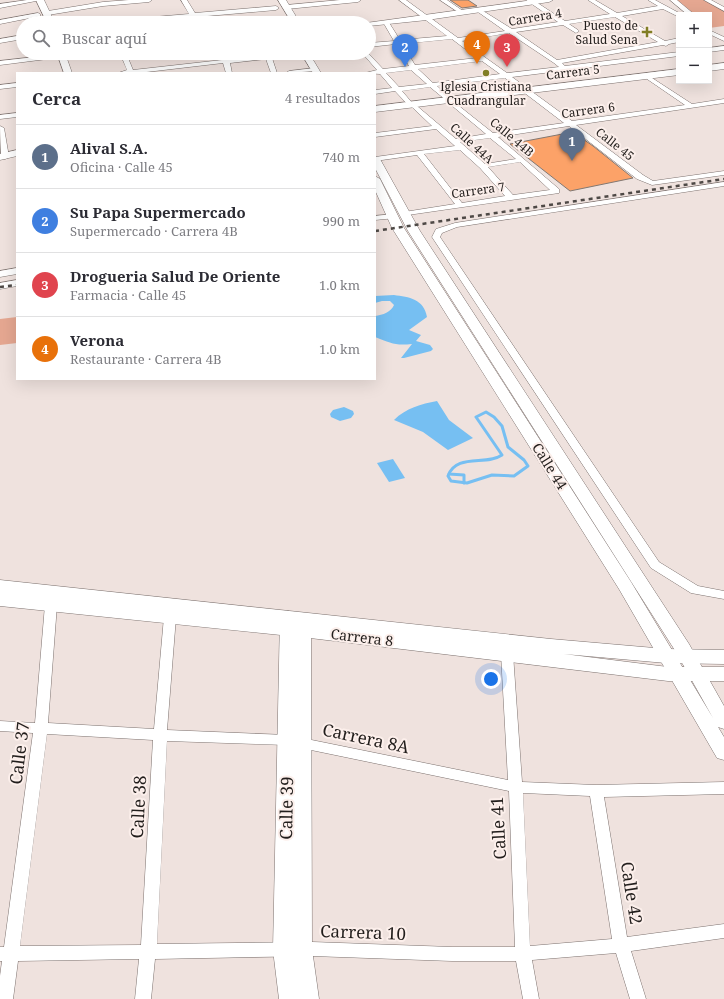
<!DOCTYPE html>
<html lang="es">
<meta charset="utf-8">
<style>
:root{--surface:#fff;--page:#f7f7f7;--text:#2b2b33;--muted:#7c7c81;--line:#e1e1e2;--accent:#817e25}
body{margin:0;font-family:"Noto Serif",serif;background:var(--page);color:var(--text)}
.controls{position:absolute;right:12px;top:12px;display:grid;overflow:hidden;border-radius:0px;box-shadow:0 4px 16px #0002}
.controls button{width:36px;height:36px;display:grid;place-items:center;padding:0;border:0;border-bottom:1px solid var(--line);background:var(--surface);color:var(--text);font:20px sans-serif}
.you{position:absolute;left:491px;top:679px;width:14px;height:14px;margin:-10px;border:3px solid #fff;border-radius:50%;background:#1a73e8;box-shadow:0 0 0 6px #1a73e833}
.badge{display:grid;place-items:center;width:26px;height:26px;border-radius:50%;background:var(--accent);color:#fff;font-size:13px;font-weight:700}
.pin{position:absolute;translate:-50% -33px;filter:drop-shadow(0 1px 2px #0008)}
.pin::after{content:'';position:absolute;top:21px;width:14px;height:12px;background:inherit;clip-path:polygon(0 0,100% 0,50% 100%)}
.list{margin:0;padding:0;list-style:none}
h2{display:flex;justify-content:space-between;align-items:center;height:52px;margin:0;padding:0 16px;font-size:17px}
h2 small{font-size:13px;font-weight:400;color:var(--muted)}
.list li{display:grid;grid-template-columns:26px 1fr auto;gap:12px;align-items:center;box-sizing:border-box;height:64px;padding:0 16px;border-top:1px solid var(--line)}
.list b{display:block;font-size:15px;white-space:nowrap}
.list p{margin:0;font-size:13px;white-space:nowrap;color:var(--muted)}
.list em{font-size:13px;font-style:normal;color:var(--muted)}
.icon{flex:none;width:22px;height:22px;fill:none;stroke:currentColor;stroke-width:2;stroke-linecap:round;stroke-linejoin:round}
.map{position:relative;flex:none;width:724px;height:999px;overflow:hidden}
.search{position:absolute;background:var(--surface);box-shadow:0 4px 16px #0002;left:16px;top:16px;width:360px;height:44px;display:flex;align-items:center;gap:10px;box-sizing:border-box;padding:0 14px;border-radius:22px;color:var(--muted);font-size:15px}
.panel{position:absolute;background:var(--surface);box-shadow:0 4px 16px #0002;left:16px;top:72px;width:360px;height:308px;border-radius:0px}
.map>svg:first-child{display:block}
.green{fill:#e5a791}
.water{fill:#76bff2}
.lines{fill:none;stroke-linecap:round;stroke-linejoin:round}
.stream{stroke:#76bff2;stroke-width:3}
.building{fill:#fca268;stroke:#827872}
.street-casing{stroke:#7d726f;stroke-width:1}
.secondary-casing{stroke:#7d726f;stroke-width:1}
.primary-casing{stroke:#7d726f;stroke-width:1}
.street{fill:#fff;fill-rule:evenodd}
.secondary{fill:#fff;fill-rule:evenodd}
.primary{fill:#fff;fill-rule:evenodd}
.rail{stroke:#4e4946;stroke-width:2.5;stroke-dasharray:4 4;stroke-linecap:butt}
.poi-dot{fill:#817e25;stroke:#fcefeb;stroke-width:1.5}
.labels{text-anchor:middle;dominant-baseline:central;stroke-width:4;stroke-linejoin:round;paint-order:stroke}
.far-street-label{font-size:12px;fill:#221e1c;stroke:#fcefeb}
.far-poi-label{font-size:12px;fill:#221e1c;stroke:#fcefeb;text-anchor:end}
.street-label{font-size:14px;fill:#221e1c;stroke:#fcefeb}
.near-street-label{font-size:17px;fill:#221e1c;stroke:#fcefeb}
</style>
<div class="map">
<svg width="724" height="999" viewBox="0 0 724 999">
<rect width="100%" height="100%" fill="#efe2de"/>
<g class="green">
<path d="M673 0H707L724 9V26L709 28V15H692Z"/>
<path d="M17 317V343L0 345V319Z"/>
</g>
<g class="water">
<path d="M394 295C409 297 424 299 427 317L409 330 421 335 416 341 430 345 433 349 431 351 404 358H401L412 344C395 346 391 343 375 337V316C383 315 391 312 394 305L390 301H382L375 303V296Z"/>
<path d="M437 401 449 420 473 438 448 450 423 432 394 420C406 408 421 404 437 401Z"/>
<path d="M344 407 353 411 354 414 351 418 340 421 331 417 330 414 333 410Z"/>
<path d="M393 459 405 478 389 482 377 463Z"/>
</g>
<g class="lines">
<g class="stream">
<path d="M486 412 494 417 502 426 508 447 524 460 528 466 514 476 492 475 467 483 451 481 448 476C456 453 486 466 502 455L476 417Z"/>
<path d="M449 474 464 475V483"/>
</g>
</g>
<g class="building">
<path d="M450 0H468L477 6 462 8Z"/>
<path d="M573 132 593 146 633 178 570 191 510 144Z"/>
</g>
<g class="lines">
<g class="street-casing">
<g id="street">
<path d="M27 0H41L0 8V4Z"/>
<path d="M129 0H152L149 2 103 6 48 15 45 13 48 11 103 2Z"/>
<path d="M181 0H187L195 13 276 6 279 8 276 10 127 23H104L107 21 189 14Z"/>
<path d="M340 0H361L358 2 287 9 284 7 287 5Z"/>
<path d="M399 0H406L458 38 505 31 478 12 477 11 480 9 512 29 558 22 526 0H533L565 21 610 14 588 0H595L617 13 658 6 648 0H655L681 14 682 15 677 16 663 9 622 16 665 41 679 38V42L669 44 666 46 663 45 562 63 565 66 679 52V56L512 77 572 121 685 105 647 79V77L649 76 692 104 724 99V103L576 125 643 175 653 181 724 171V175L652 185 637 179 569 126 498 137 559 189V193L401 216V212H404L455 204 417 155 375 161V157L455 146 436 129 375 137V133L432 126 412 107 409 106 395 91 375 94V90L392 88 380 74 365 73 377 70 362 53H368L383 69 409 66 396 44 369 47V43L394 41 383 22 384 21H388L400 40 447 36ZM615 17 658 42 557 60 516 32 563 25 576 33 579 31 578 30 569 24ZM509 33 554 63 559 67 507 73 462 41ZM452 39 477 58 415 65 402 44ZM482 61 500 74 433 83 418 69ZM411 70 427 84 399 87 386 73ZM505 78 564 123 493 133 454 102 452 101 451 99 437 86ZM430 87 447 101 449 102 450 104 486 134 456 139 417 106 414 105 402 91ZM490 138 516 159 485 164 460 142ZM460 150 480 168 505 196 462 203 424 154ZM520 162 550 190 513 195 488 167Z"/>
<path d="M440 0H447L466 13 461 14Z"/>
<path d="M670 0H677L695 15H688Z"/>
<path d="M704 0H711L724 7V11Z"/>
<path d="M38 13 40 14V16L0 24V20Z"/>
<path d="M709 30 724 37V41L709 34Z"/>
<path d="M23 35V39L0 43V39Z"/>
<path d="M724 46V50L709 52V48Z"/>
<path d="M70 53H88L85 55 62 58 59 56Z"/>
<path d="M120 53H126L133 70 222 60 221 53H227L229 59 264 55V53H301L298 55 272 58 277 73H271L266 59 230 63 232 73H226L223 63 138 73H118L127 70Z"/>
<path d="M168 53H191L188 55 165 56V54Z"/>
<path d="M53 55 56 57 55 58 0 65V61Z"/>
<path d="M315 68 318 70 317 71 286 73 289 71Z"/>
<path d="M17 83V87L0 89V85Z"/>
<path d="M17 113V117L0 119V115Z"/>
<path d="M0 126 4 128 9 157 5 159 1 157Z"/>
<path d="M724 182V186L457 227 442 233 440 237 659 562 698 586 724 591V599L691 593 651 568 432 237 436 229 455 223Z"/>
<path d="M393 214H396V218L375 220V216Z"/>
<path d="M17 268V274L0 277V271Z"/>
<path d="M17 280V286L0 289V283Z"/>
<path d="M51 601 55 602 57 605 48 723 154 729 164 617 166 614 170 613 174 614 176 617 167 730 287 735 508 780 501 654 503 651 507 649 511 651 513 654 522 782 596 785 724 782V794L604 797 627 937 724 924V938L631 951 646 999H630L616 953 532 960 539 999H523L516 961H452L312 956 155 959 151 999H135L139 959 18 961 13 999H0V976L2 961H0V947H4L33 733 0 731V721L35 723 45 605 47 602ZM47 734 153 740 141 945 20 946ZM167 741 287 745 509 791 515 947H452L312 942 157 944ZM523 793 590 796 612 939 530 946Z"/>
</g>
</g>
<g class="secondary-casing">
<g id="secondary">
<path d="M36 0H44L55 23H47Z"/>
<path d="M278 0H286L300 23H292Z"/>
<path d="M533 0H553L549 2 427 20 369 26V23H366Z"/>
<path d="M57 53H65L72 73H64Z"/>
<path d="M301 53H309L321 73H313Z"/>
<path d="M724 63V69L709 71V65Z"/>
<path d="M679 69V75L375 112V106Z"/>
<path d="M17 150V156L0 160V154Z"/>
<path d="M375 156 380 159 420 231 689 644 724 706V729L718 727 724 737V760L717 758 619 589 392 228 375 190V176L380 179 404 228 631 582 713 718 676 652 408 231 375 168Z"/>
<path d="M288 611 294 613 296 617 303 613 309 615 311 619 312 949 319 999H279L273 950 280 617 282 613Z"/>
</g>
</g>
<g class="primary-casing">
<path id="primary" d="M0 580 551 639 666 649 724 650V664L666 663 564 654 668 667H724V681H668L310 638 0 606V592L85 602 0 592Z"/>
</g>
<use href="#street" class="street"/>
<use href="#secondary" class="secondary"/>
<use href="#primary" class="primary"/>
<g class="rail">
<path d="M375 231 724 179"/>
<path d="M0 287 17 285"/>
</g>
</g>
<g class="poi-dot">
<path d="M645 26h4v4h4v4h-4v4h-4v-4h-4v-4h4z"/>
<circle cx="486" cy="73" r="4"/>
</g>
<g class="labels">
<g class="far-street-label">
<text transform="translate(535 17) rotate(-10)">Carrera 4</text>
<text transform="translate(573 72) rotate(-7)">Carrera 5</text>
<text transform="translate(588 110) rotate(-8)">Carrera 6</text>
<text transform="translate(512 137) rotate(40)">Calle 44B</text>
<text transform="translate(472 143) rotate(42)">Calle 44A</text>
<text transform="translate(615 144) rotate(38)">Calle 45</text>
<text transform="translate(478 190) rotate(-8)">Carrera 7</text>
</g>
<g class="far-poi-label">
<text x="638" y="25">Puesto de<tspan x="638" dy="14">Salud Sena</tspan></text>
<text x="486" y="86" text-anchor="middle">Iglesia Cristiana<tspan x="486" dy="14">Cuadrangular</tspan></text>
</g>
<g class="street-label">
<text transform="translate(550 466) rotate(58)">Calle 44</text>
<text transform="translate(362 637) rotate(7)">Carrera 8</text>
</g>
<g class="near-street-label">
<text transform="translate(366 738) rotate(12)">Carrera 8A</text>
<text transform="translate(19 753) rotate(-83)">Calle 37</text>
<text transform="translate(138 807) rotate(-87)">Calle 38</text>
<text transform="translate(286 808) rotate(-89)">Calle 39</text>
<text transform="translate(498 828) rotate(-93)">Calle 41</text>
<text transform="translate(632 893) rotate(81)">Calle 42</text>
<text transform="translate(363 932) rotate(2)">Carrera 10</text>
</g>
</g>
</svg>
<div class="controls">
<button>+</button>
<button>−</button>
</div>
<div class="you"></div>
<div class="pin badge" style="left:572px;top:161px;background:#5c6f8a">1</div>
<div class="pin badge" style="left:405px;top:67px;background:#3f7fe0">2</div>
<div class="pin badge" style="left:507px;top:67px;background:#e0444e">3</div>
<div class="pin badge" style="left:477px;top:64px;background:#e8710a">4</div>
<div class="search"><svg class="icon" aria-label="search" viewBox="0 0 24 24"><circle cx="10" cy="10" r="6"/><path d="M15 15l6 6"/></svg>Buscar aquí</div>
<section class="panel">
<h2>Cerca<small>4 resultados</small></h2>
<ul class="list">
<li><span class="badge" style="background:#5c6f8a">1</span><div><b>Alival S.A.</b><p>Oficina · Calle 45</p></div><em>740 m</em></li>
<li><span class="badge" style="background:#3f7fe0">2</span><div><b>Su Papa Supermercado</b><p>Supermercado · Carrera 4B</p></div><em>990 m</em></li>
<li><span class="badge" style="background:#e0444e">3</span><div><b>Drogueria Salud De Oriente</b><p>Farmacia · Calle 45</p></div><em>1.0 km</em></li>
<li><span class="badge" style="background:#e8710a">4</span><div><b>Verona</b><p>Restaurante · Carrera 4B</p></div><em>1.0 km</em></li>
</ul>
</section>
</div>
